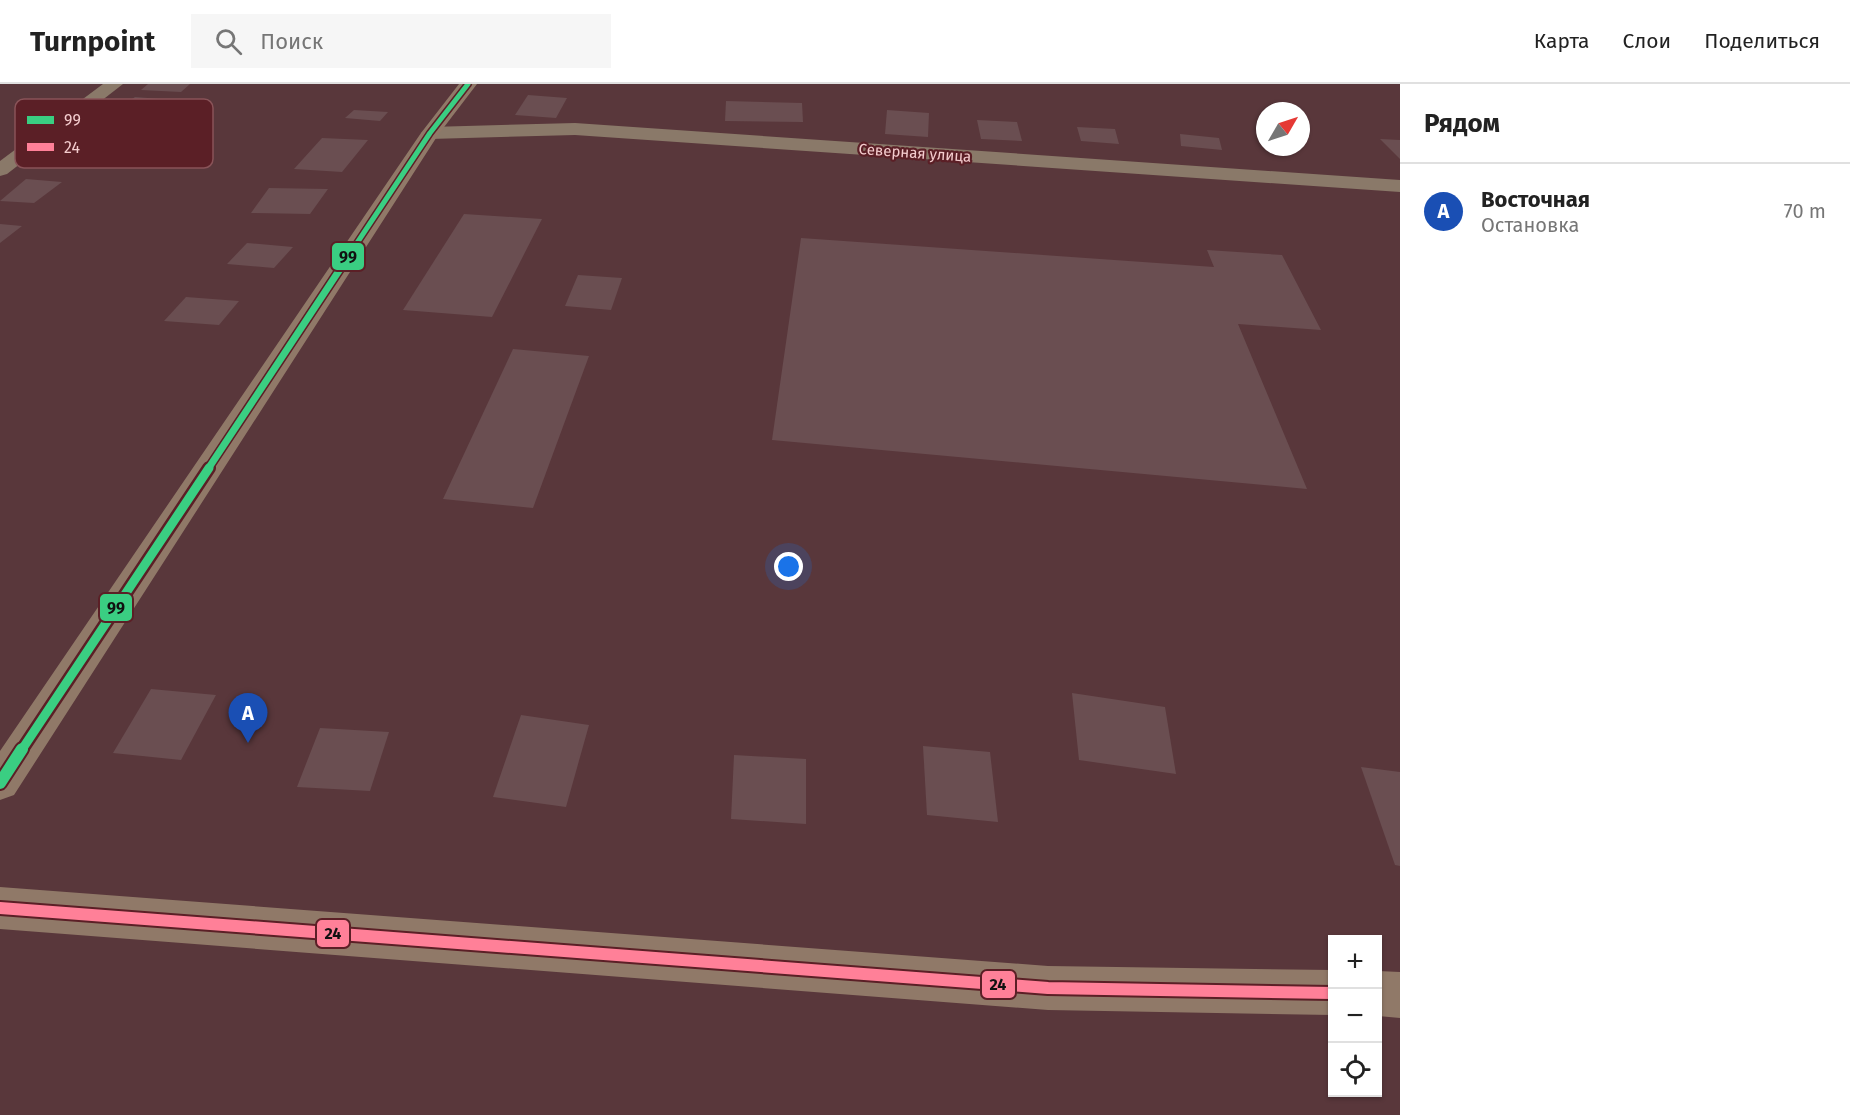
<!DOCTYPE html>
<html lang="ru">
<meta charset="utf-8">
<style>
:root{--surface:#fff;--page:#f6f6f6;--text:#222;--muted:#767676;--line:#e0e0e0;--accent:#d93025}
body{margin:0;font-family:"Fira Sans",sans-serif;background:var(--page);color:var(--text)}
.controls{position:absolute;right:18px;bottom:18px;display:grid;overflow:hidden;border-radius:0px;box-shadow:0 2px 4px #0004}
.controls button{width:54px;height:54px;display:grid;place-items:center;padding:0;border:0;border-bottom:2px solid var(--line);background:var(--surface);color:var(--text);font:30px sans-serif}
.compass{position:absolute;left:1256px;top:18px;width:54px;height:54px;border-radius:50%;background:var(--surface);box-shadow:0 2px 4px #0004;rotate:51deg}
.you{position:absolute;left:789px;top:483px;width:21px;height:21px;margin:-15px;border:4px solid #fff;border-radius:50%;background:#1a73e8;box-shadow:0 0 0 9px #1a73e833}
.badge{display:grid;place-items:center;width:39px;height:39px;border-radius:50%;background:var(--accent);color:#fff;font-size:20px;font-weight:700}
.pin{position:absolute;translate:-50% -50px;filter:drop-shadow(0 2px 3px #0008)}
.pin::after{content:'';position:absolute;top:32px;width:21px;height:18px;background:inherit;clip-path:polygon(0 0,100% 0,50% 100%)}
.list{margin:0;padding:0;list-style:none}
h2{display:flex;justify-content:space-between;align-items:center;height:78px;margin:0;padding:0 24px;font-size:26px}
h2 small{font-size:20px;font-weight:400;color:var(--muted)}
.list li{display:grid;grid-template-columns:39px 1fr auto;gap:18px;align-items:center;box-sizing:border-box;height:96px;padding:0 24px;border-top:2px solid var(--line)}
.list b{display:block;font-size:22px;white-space:nowrap}
.list p{margin:0;font-size:20px;white-space:nowrap;color:var(--muted)}
.list em{font-size:20px;font-style:normal;color:var(--muted)}
.icon{flex:none;width:33px;height:33px;fill:none;stroke:currentColor;stroke-width:2;stroke-linecap:round;stroke-linejoin:round}
.map{position:relative;flex:none;width:1400px;height:1031px;overflow:hidden}
header{display:flex;align-items:center;gap:36px;box-sizing:border-box;height:84px;padding:0 30px;background:var(--surface);border-bottom:2px solid var(--line)}
header strong{font-size:28px}
nav{display:flex;gap:33px;margin-inline-start:auto;font-size:21px}
.search{width:420px;height:54px;background:var(--page);display:flex;align-items:center;gap:15px;box-sizing:border-box;padding:0 21px;border-radius:0px;color:var(--muted);font-size:22px}
main{display:flex}
aside{flex:1;background:var(--surface)}
.map>svg:first-child{display:block}
.building{fill:#6a4e51}
.lines{fill:none;stroke-linecap:round;stroke-linejoin:round}
.street{fill:#8a7969;fill-rule:evenodd}
.secondary{fill:#907968;fill-rule:evenodd}
.bus-1-far3-casing{stroke:#5b1f26;stroke-width:8}
.bus-1-far2-casing{stroke:#5b1f26;stroke-width:10}
.bus-1-far1-casing{stroke:#5b1f26;stroke-width:14}
.bus-1-casing{stroke:#5b1f26;stroke-width:16}
.bus-2-casing{stroke:#5b1f26;stroke-width:16}
.bus-1-far3{stroke:#3ace82;stroke-width:5}
.bus-1-far2{stroke:#3ace82;stroke-width:7}
.bus-1-far1{stroke:#3ace82;stroke-width:9}
.bus-1{stroke:#3ace82;stroke-width:12}
.bus-2{stroke:#ff8098;stroke-width:12}
.labels{text-anchor:middle;dominant-baseline:central;stroke-width:4.5;stroke-linejoin:round;paint-order:stroke}
.far-street-label{font-size:15px;fill:#f4ccce;stroke:#5b1f26}
.key{fill:#5b1f26;stroke:#895358;stroke-width:1.5}
.key-label{font-size:16px;fill:#f4ccce}
.line-badge{stroke:#5b1f26;stroke-width:2}
.pale-badge-label{font-size:16px;text-anchor:middle;font-weight:bold;fill:#111}
</style>
<header>
<strong>Turnpoint</strong>
<div class="search"><svg class="icon" aria-label="search" viewBox="0 0 24 24"><circle cx="10" cy="10" r="6"/><path d="M15 15l6 6"/></svg>Поиск</div>
<nav><a>Карта</a><a>Слои</a><a>Поделиться</a></nav>
</header>
<main>
<div class="map">
<svg width="1400" height="1031" viewBox="0 0 1400 1031">
<rect width="100%" height="100%" fill="#59373b"/>
<g class="building">
<path d="M148 0H190L181 8 141 6Z"/>
<path d="M528 11 567 14 556 34 515 31Z"/>
<path d="M135 13 173 16 142 39 103 36Z"/>
<path d="M726 17 802 19 803 38 725 37Z"/>
<path d="M354 26 388 28 380 37 345 34Z"/>
<path d="M887 26 929 29 928 53 885 50Z"/>
<path d="M977 36 1017 38 1022 57 981 55Z"/>
<path d="M1077 43 1115 45 1119 60 1081 57Z"/>
<path d="M1180 50 1219 54 1222 66 1181 62Z"/>
<path d="M322 54 368 56 342 88 294 85Z"/>
<path d="M1380 55 1400 56V75Z"/>
<path d="M26 95 62 98 34 119 0 117Z"/>
<path d="M269 104 328 105 310 130 251 129Z"/>
<path d="M464 130 542 135 492 233 403 226Z"/>
<path d="M0 140 22 142 0 159Z"/>
<path d="M801 154 1214 183 1207 166 1282 171 1321 246 1238 240 1307 405 772 356Z"/>
<path d="M247 159 293 163 274 184 227 180Z"/>
<path d="M578 191 622 194 611 226 565 222Z"/>
<path d="M186 213 239 217 219 241 164 237Z"/>
<path d="M513 265 589 272 533 424 443 415Z"/>
<path d="M151 605 216 611 181 676 113 669Z"/>
<path d="M1072 609 1165 623 1176 690 1079 676Z"/>
<path d="M521 631 589 641 566 723 493 713Z"/>
<path d="M320 644 389 648 370 707 297 703Z"/>
<path d="M923 662 990 668 998 738 927 731Z"/>
<path d="M734 671 806 675V740L731 735Z"/>
<path d="M1361 683 1400 688V782L1395 781Z"/>
</g>
<g class="lines">
<g class="street">
<path d="M103 0H123L7 90 0 92V77Z"/>
<path d="M575 39 1400 96V108L575 51 430 55 421 49 430 43Z"/>
</g>
<g class="secondary">
<path d="M459 0H477L438 51 14 711 0 716V667L421 49Z"/>
<path d="M0 803 1048 882 1332 886V931L1048 926 0 845Z"/>
<path d="M1378 887 1400 888V934L1378 932Z"/>
</g>
<g class="bus-1-far3-casing">
<path id="bus-1-far3" d="M351 168 430 49 468 0"/>
</g>
<g class="bus-1-far2-casing">
<path id="bus-1-far2" d="M208 385 352 167"/>
</g>
<g class="bus-1-far1-casing">
<path id="bus-1-far1" d="M21 667 209 384"/>
</g>
<g class="bus-1-casing">
<path id="bus-1" d="M0 699 22 665"/>
</g>
<g class="bus-2-casing">
<path id="bus-2" d="M0 824 1048 904 1332 909"/>
</g>
<use href="#bus-1-far3" class="bus-1-far3"/>
<use href="#bus-1-far2" class="bus-1-far2"/>
<use href="#bus-1-far1" class="bus-1-far1"/>
<use href="#bus-1" class="bus-1"/>
<use href="#bus-2" class="bus-2"/>
</g>
<g class="labels">
<g class="far-street-label">
<text transform="translate(915 69) rotate(4)">Северная улица</text>
</g>
</g>
<rect x="15" y="15" width="198" height="69" rx="9" class="key"/>
<rect x="27" y="32" width="27" height="8" fill="#3ace82"/>
<rect x="27" y="59" width="27" height="8" fill="#ff8098"/>
<g class="key-label">
<text x="64" y="42">99</text>
<text x="64" y="69">24</text>
</g>
<g class="line-badge">
<rect x="331" y="158" width="34" height="29" rx="6" fill="#3ace82"/>
<rect x="99" y="509" width="34" height="29" rx="6" fill="#3ace82"/>
<rect x="316" y="835" width="34" height="29" rx="6" fill="#ff8098"/>
<rect x="981" y="886" width="35" height="29" rx="6" fill="#ff8098"/>
</g>
<g class="pale-badge-label">
<text x="348" y="178">99</text>
<text x="116" y="529">99</text>
<text x="333" y="855">24</text>
<text x="998" y="906">24</text>
</g>
</svg>
<div class="controls">
<button>+</button>
<button>−</button>
<button><svg class="icon" aria-label="locate" viewBox="0 0 24 24"><circle cx="12" cy="12" r="6"/><path d="M12 2v4M12 18v4M2 12h4M18 12h4"/></svg></button>
</div>
<svg class="compass" viewBox="-18 -18 36 36"><path d="M0-13l5 13h-10z" fill="#e53935"/><path d="M0 13l5-13h-10z" fill="#767676"/></svg>
<div class="you"></div>
<div class="pin badge" style="left:248px;top:659px;background:#1a4fb4">A</div>
</div>
<aside>
<h2>Рядом<small></small></h2>
<ul class="list">
<li><span class="badge" style="background:#1a4fb4">A</span><div><b>Восточная</b><p>Остановка</p></div><em>70 m</em></li>
</ul>
</aside>
</main>
